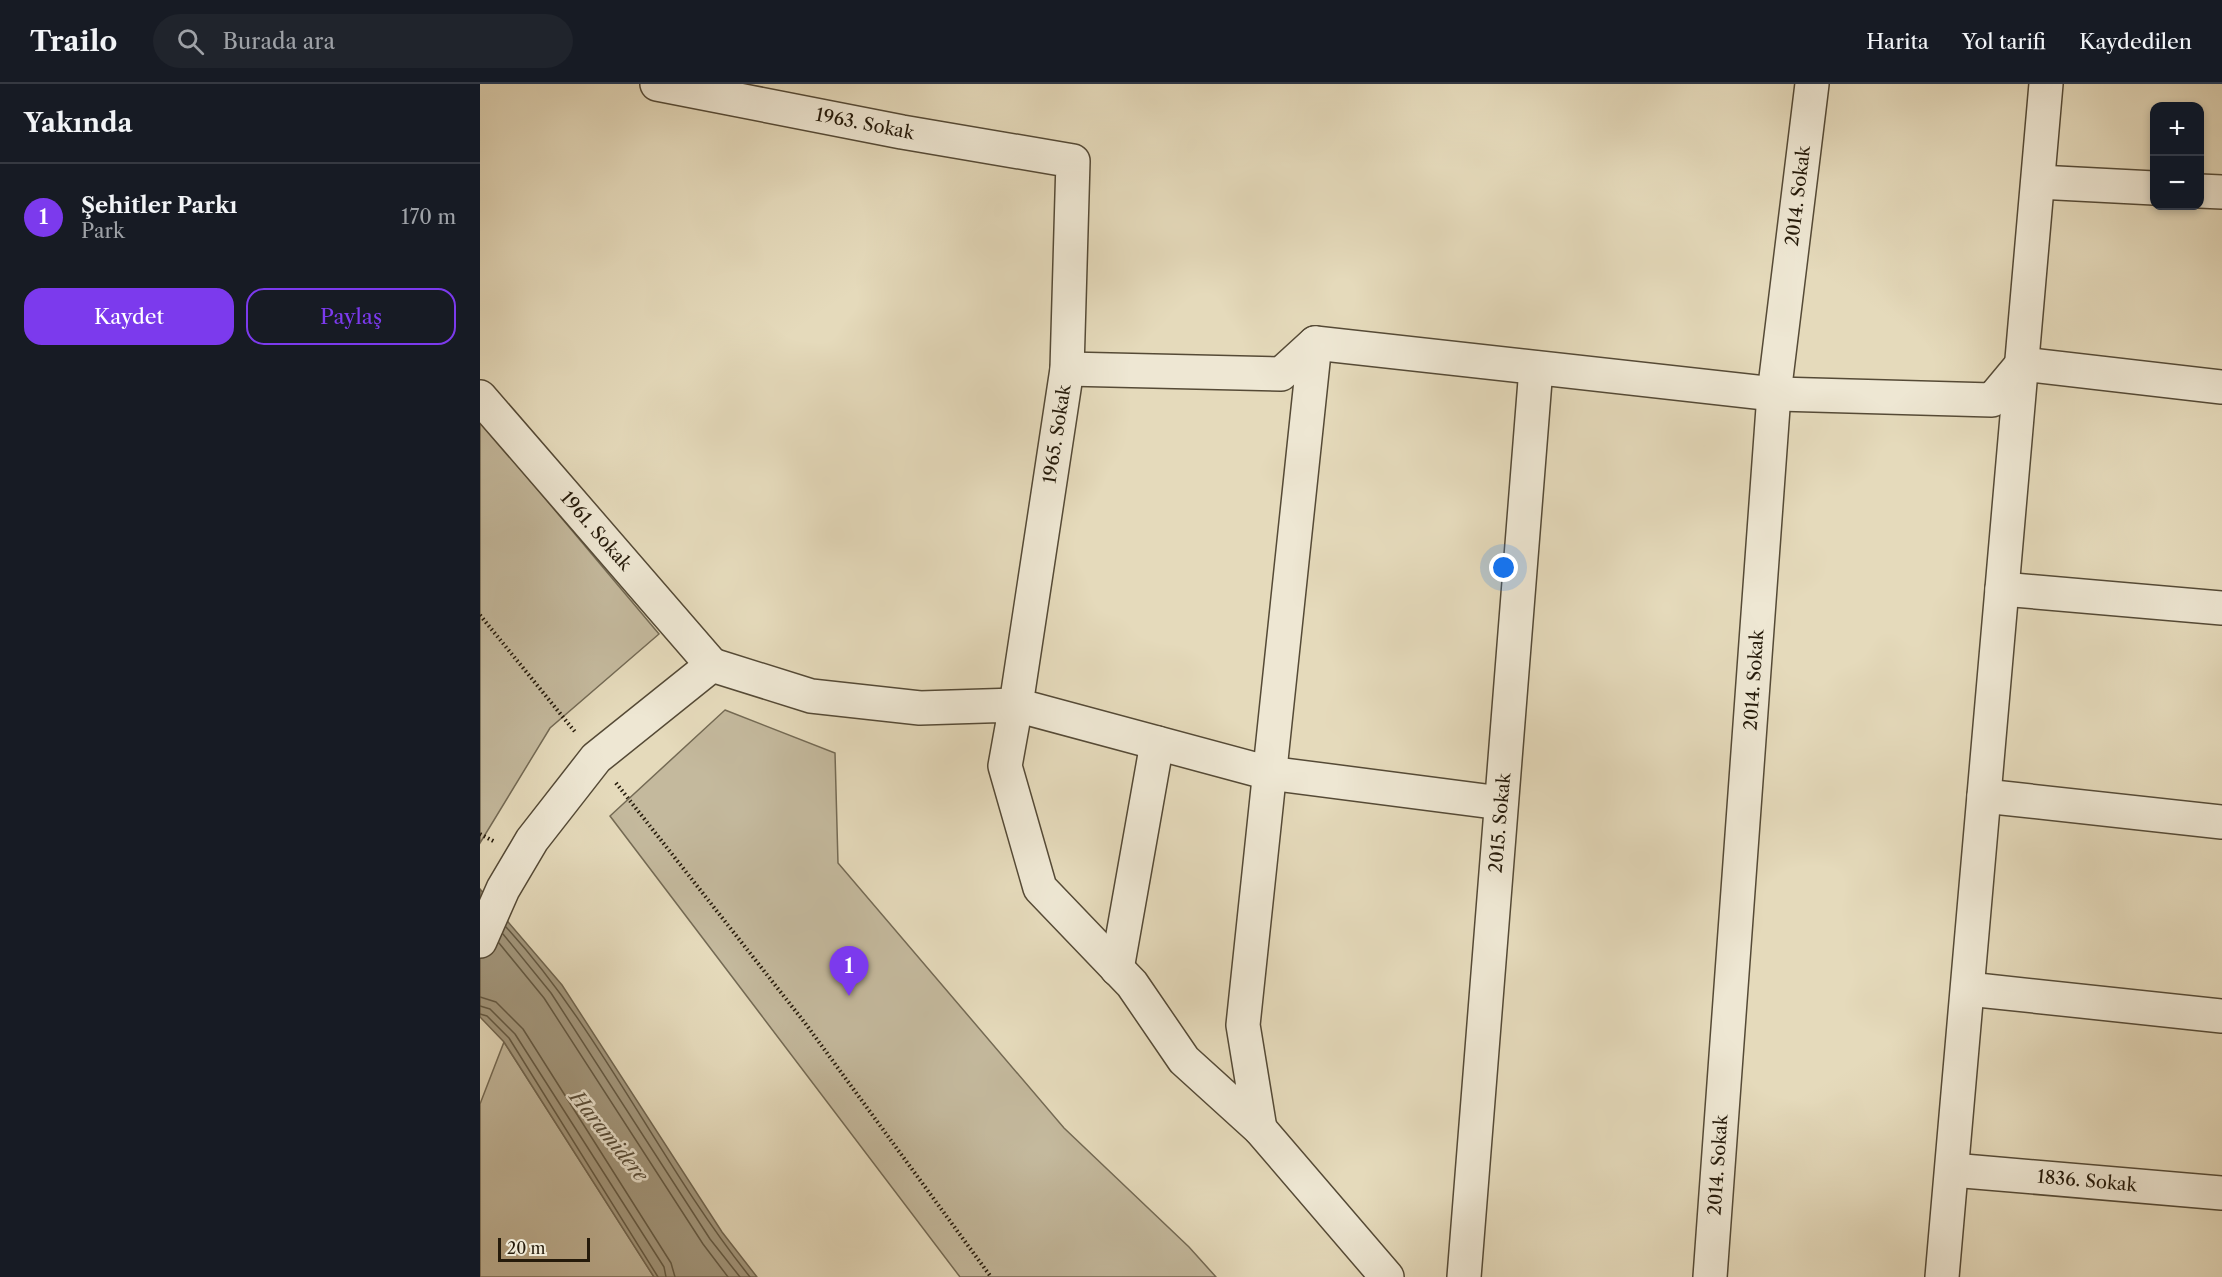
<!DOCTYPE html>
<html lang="tr">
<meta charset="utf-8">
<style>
:root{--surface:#171b24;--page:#20242c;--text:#f1f3f6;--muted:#9ea1a6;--line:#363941;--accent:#7c3aed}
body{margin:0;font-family:"Libre Caslon Text",serif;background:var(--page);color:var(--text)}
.controls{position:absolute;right:18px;top:18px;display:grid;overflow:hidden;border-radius:12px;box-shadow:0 3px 9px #0003}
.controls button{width:54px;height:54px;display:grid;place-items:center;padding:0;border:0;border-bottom:2px solid var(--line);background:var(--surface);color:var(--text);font:30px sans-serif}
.scale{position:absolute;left:18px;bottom:15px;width:92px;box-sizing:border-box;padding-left:6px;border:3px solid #251a0a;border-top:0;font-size:16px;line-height:21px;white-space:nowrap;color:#251a0a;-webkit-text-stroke:4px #eee7d3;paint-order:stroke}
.you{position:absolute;left:1024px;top:484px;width:21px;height:21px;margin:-15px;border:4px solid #fff;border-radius:50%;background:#1a73e8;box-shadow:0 0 0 9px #1a73e833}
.badge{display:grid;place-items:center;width:39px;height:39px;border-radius:50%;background:var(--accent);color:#fff;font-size:20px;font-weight:700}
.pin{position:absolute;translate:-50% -50px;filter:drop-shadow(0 2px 3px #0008)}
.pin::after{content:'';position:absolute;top:32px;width:21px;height:18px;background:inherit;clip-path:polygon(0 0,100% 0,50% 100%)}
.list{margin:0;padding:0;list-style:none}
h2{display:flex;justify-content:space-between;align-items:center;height:78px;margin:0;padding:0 24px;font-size:26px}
h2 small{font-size:20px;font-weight:400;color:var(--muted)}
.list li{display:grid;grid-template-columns:39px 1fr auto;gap:18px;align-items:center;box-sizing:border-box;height:108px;padding:0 24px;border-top:2px solid var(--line)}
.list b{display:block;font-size:22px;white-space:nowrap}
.list p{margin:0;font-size:20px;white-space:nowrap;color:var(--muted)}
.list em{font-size:20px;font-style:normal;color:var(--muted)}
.actions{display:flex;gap:12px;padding:18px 24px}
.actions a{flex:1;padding:14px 0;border:2px solid var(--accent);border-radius:18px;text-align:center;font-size:21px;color:var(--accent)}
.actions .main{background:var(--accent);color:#fff}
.icon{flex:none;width:33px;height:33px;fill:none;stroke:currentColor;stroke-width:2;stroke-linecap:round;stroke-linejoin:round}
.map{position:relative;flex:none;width:1742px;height:1193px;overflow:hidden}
header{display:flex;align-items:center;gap:36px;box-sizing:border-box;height:84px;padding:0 30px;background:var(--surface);border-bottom:2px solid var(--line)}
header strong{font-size:28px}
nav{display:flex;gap:33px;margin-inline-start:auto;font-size:21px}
.search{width:420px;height:54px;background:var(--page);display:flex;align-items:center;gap:15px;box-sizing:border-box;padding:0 21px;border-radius:33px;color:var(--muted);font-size:22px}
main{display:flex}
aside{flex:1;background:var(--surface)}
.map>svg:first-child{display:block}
.green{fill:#c4b99d;stroke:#746a54;stroke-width:1.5}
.water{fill:#a4997f;stroke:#716650;stroke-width:1.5}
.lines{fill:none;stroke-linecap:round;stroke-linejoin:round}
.shore{stroke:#645a44;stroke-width:1.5}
.minor-casing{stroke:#554a36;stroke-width:36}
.path{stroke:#251a0a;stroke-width:4;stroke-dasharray:1.5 3;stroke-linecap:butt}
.minor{stroke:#eee7d3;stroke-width:33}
.labels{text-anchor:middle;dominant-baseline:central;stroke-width:5;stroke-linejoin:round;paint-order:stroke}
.street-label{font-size:18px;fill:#251a0a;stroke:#eee7d3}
.water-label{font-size:20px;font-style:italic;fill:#584d39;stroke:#eee7d3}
</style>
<header>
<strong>Trailo</strong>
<div class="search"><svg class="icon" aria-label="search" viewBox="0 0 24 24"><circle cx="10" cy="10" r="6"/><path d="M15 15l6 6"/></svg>Burada ara</div>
<nav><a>Harita</a><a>Yol tarifi</a><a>Kaydedilen</a></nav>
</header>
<main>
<aside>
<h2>Yakında<small></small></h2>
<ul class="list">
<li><span class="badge">1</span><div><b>Şehitler Parkı</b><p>Park</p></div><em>170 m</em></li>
</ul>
<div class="actions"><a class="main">Kaydet</a><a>Paylaş</a></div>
</aside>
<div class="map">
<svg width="1742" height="1193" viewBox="0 0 1742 1193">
<rect width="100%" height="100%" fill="#e5dabb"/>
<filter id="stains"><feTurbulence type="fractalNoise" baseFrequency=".00333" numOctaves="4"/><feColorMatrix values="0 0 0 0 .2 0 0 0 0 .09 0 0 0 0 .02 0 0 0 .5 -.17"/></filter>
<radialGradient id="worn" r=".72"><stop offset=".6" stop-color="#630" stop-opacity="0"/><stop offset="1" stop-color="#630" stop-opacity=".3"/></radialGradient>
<g class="green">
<path d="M0 337 179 550 70 644 0 759Z"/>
<path d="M245 626 355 669 358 779 584 1044 709 1163 736 1193H480L130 732Z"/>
<path d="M24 958 174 1193H0V1020Z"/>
</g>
<path class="water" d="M0 805 82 901 242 1148 277 1193H174L24 958 0 933Z"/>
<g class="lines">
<g class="shore">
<path d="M26 843C122 948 181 1082 270 1193"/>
<path d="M23 850 71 909 230 1155 260 1193"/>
<path d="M19 859 64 914 223 1160 248 1193"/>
<path d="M0 913 16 918 43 945 191 1179 195 1193"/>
<path d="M0 922 10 925 35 950 184 1183 186 1193"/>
<path d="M0 930 7 932 29 954 178 1193"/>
</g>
<g class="minor-casing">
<g id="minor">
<path d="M177 0 422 48 593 77 587 285 536 621 789 689 1021 719"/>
<path d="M1558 98 1674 104"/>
<path d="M1720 107 1742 108"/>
<path d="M587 285 801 290 835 259 1294 310 1512 316 1542 280 1742 303"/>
<path d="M0 313 232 581"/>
<path d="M1522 505 1742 524"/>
<path d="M1504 712 1742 738"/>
<path d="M0 857 23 805 52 756 116 674 232 581 331 612 440 624 536 621 525 682 560 804 652 900 704 976 780 1045 763 941 835 259"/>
<path d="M637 885 677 659"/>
<path d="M1488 905 1742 932"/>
<path d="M780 1045 907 1193"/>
<path d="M1472 1086 1742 1109"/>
<path d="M984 1193 1056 284"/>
<path d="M1230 1193 1294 310 1332 0"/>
<path d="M1462 1193 1566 0"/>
</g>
</g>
<g class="path">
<path d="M0 531 96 649"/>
<path d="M136 699 325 939 511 1193"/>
<path d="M0 750 15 758"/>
</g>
<use href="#minor" class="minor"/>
</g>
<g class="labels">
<g class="street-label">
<text transform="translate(385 40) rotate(11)">1963. Sokak</text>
<text transform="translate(1318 112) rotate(-83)">2014. Sokak</text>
<text transform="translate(577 350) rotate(-81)">1965. Sokak</text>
<text transform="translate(116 447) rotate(49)">1961. Sokak</text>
<text transform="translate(1274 596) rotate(-86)">2014. Sokak</text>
<text transform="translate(1020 739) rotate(-85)">2015. Sokak</text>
<text transform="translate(1238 1081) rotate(-86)">2014. Sokak</text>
<text transform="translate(1607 1097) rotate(5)">1836. Sokak</text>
</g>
<g class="water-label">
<text transform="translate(129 1052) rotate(51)">Haramidere</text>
</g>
</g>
<rect width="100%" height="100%" filter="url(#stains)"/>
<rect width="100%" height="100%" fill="url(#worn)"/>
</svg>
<div class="controls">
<button>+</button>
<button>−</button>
</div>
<div class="scale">20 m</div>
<div class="you"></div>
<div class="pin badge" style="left:369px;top:912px">1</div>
</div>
</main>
